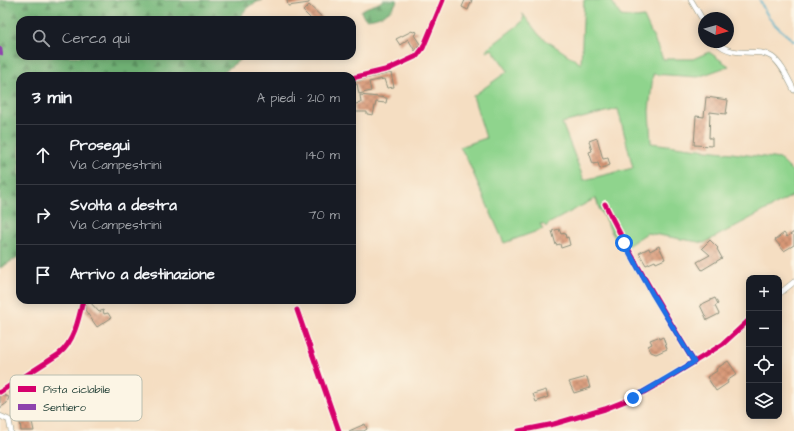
<!DOCTYPE html>
<html lang="it">
<meta charset="utf-8">
<style>
:root{--surface:#171b24;--page:#20242c;--text:#f1f3f6;--muted:#9ea1a6;--line:#363941}
body{margin:0;font-family:"Architects Daughter",sans-serif;background:var(--page);color:var(--text)}
.controls{position:absolute;right:12px;bottom:12px;display:grid;overflow:hidden;border-radius:8px;box-shadow:0 2px 10px #0003}
.controls button{width:36px;height:36px;display:grid;place-items:center;padding:0;border:0;border-bottom:1px solid var(--line);background:var(--surface);color:var(--text);font:20px sans-serif}
.compass{position:absolute;left:698px;top:12px;width:36px;height:36px;border-radius:50%;background:var(--surface);box-shadow:0 2px 10px #0003;rotate:95deg}
.stop{position:absolute;width:12px;height:12px;margin:-9px;border:3px solid #1a73e8;border-radius:50%;background:#fff}
.stop.end{background:#1a73e8;border-color:#fff;box-shadow:0 1px 4px #0008}
.list{margin:0;padding:0;list-style:none}
h2{display:flex;justify-content:space-between;align-items:center;height:52px;margin:0;padding:0 16px;font-size:17px}
h2 small{font-size:13px;font-weight:400;color:var(--muted)}
.list li{display:grid;grid-template-columns:26px 1fr auto;gap:12px;align-items:center;box-sizing:border-box;height:60px;padding:0 16px;border-top:1px solid var(--line)}
.list b{display:block;font-size:15px;white-space:nowrap}
.list p{margin:0;font-size:13px;white-space:nowrap;color:var(--muted)}
.list em{font-size:13px;font-style:normal;color:var(--muted)}
.icon{flex:none;width:22px;height:22px;fill:none;stroke:currentColor;stroke-width:2;stroke-linecap:round;stroke-linejoin:round}
.map{position:relative;flex:none;width:794px;height:431px;overflow:hidden}
.search{position:absolute;background:var(--surface);box-shadow:0 2px 10px #0003;left:16px;top:16px;width:340px;height:44px;display:flex;align-items:center;gap:10px;box-sizing:border-box;padding:0 14px;border-radius:12px;color:var(--muted);font-size:15px}
.panel{position:absolute;background:var(--surface);box-shadow:0 2px 10px #0003;left:16px;top:72px;width:340px;height:232px;border-radius:12px}
.map>svg:first-child{display:block}
.grass{fill:#8fd48d;stroke:#578860;fill-rule:evenodd}
.forest{fill:url(#forest-firs);stroke:#497a56}
.lines{fill:none;stroke-linecap:round;stroke-linejoin:round}
.stream{stroke:#49adc9;stroke-width:2}
.building{fill:url(#building-cross-hatch)}
.street-casing{stroke:#8a8e7b;stroke-width:6}
.street{stroke:#fff;stroke-width:5}
.quiet{stroke:#8e44ad;stroke-width:4;stroke-dasharray:8 4;stroke-linecap:butt}
.cycleway-casing{stroke:#fcf5e5;stroke-width:8}
.cycleway{stroke:#d6006c;stroke-width:5}
.route{stroke:#1a73e8;stroke-width:5}
.key{fill:#fcf5e5;stroke:#babeb0;stroke-width:1}
.key-label{font-size:11px;fill:#1f3d34}
</style>
<div class="map">
<svg width="794" height="431" viewBox="0 0 794 431">
<defs>
<pattern id="forest-firs" width="22" height="20" patternUnits="userSpaceOnUse"><rect width="22" height="20" fill="#73b678"/><path d="M5 1l3.5 6h-7zM16 11l3.5 6h-7z" fill="#5e9563"/></pattern>
<pattern id="building-cross-hatch" width="8" height="8" patternUnits="userSpaceOnUse"><rect width="8" height="8" fill="#d89776"/><path d="M0 0l8 8M0 8l8-8" fill="none" stroke="#af7c62"/></pattern>
</defs>
<rect width="100%" height="100%" fill="#fcf5e5"/>
<filter id="ink" filterUnits="userSpaceOnUse"><feTurbulence type="fractalNoise" baseFrequency=".025" numOctaves="2"/><feDisplacementMap in="SourceGraphic" scale="8" xChannelSelector="R" yChannelSelector="G"/><feConvolveMatrix kernelMatrix="1 2 1 2 8 2 1 2 1" color-interpolation-filters="sRGB"/></filter>
<filter id="wash" filterUnits="userSpaceOnUse"><feTurbulence type="fractalNoise" baseFrequency=".012" numOctaves="4" result="noise"/><feDisplacementMap in="SourceGraphic" scale="16" xChannelSelector="R" yChannelSelector="G"/><feGaussianBlur stdDeviation="0.9" result="paint"/><feColorMatrix in="noise" values="0 0 0 0 0 0 0 0 0 0 0 0 0 0 0 0 0 1.4 0 .05"/><feComposite in="paint" operator="in"/></filter>
<g filter="url(#wash)">
<rect width="100%" height="100%" fill="#f5dec2"/>
<path class="grass" d="M584 0H611L621 16 636 18 644 17 663 59H693L709 52 729 66 698 77 653 74 649 111 651 143 780 159 794 173V195L704 243 647 233 621 250 599 208 596 198 548 224 546 227 543 224H540L543 229 504 243 467 159 460 147 486 138 473 96 508 71 492 49 487 52 486 50 522 22 524 16 522 13 540 36 581 64ZM618 109 633 168 584 180 562 123Z"/>
<g class="forest">
<path d="M0 0H262C249 5 245 8 239 20H20V56H242V58L221 74H212V76H20V256L0 268Z"/>
<path d="M383 0H397C394 12 378 18 367 19L363 16 361 11C368 5 377 6 383 0Z"/>
</g>
<g class="lines">
<path class="stream" d="M760 0C768 21 777 27 794 41"/>
</g>
<g id="blocks">
<g class="building">
<path d="M287 0H309V3L288 6Z"/>
<path d="M465 0H472L468 10 462 7Z"/>
<path d="M309 5 325 20H312L303 11Z"/>
<path d="M412 31 413 32 416 31 417 33 414 35 420 44 415 51 408 39 400 45 396 39Z"/>
<path d="M391 73 394 87 387 88 384 79 369 82 371 91 359 94 357 84 352 85V82Z"/>
<path d="M360 95 387 98 386 103 376 102 373 115 367 114V112H355V104L361 103Z"/>
<path d="M706 97 728 100 726 114 710 112 709 138H712V146L694 145 696 116 704 117Z"/>
<path d="M597 138 603 159 608 158 610 165 600 169 598 163 593 164 589 152 592 151 589 141Z"/>
<path d="M559 229 561 234 565 233 566 238 568 237 570 245 561 248 560 244 556 245 552 231Z"/>
<path d="M794 232V245L784 251 775 240 784 233 787 237Z"/>
<path d="M710 240 718 248 717 249 722 258 702 270 697 262 710 255 702 248Z"/>
<path d="M659 246 665 259 656 263 655 261 646 265 639 253 649 248 650 251Z"/>
<path d="M715 298 718 304 715 306 719 314 707 320 700 305Z"/>
<path d="M90 302 99 312 103 310 104 314 108 313 111 318 97 327 85 310 86 305Z"/>
<path d="M658 337 659 339 663 337 667 349 656 354 651 352 648 346 652 344 650 340Z"/>
<path d="M728 361 737 374 727 381 728 383 716 391 707 377 717 371 716 369Z"/>
<path d="M587 377 590 388 574 393 569 382Z"/>
<path d="M19 384 25 392 14 399 9 391Z"/>
<path d="M546 390 548 397 536 402 533 394Z"/>
<path d="M2 395 9 397 7 403 0 408V396Z"/>
<path d="M28 403 34 431H21L20 421 21 420 19 407Z"/>
<path d="M365 424 367 429 364 431H349Z"/>
</g>
</g>
</g>
<g filter="url(#ink)">
<use href="#blocks" fill-opacity="0" stroke="#8a8e7b" stroke-width="1"/>
<g class="lines">
<g class="street-casing">
<g id="street">
<path d="M691 0 704 22"/>
<path d="M716 42C734 60 756 46 772 57 782 64 788 79 794 90"/>
<path d="M352 78 389 69 417 56 423 48 443 0"/>
<path d="M605 204C632 259 663 310 694 362"/>
<path d="M779 294 794 282"/>
<path d="M297 310 339 431"/>
<path d="M0 392 59 354C74 342 79 318 83 300"/>
<path d="M0 416 9 420 11 431"/>
<path d="M519 431 554 424 605 409 633 398 665 380 723 344 749 320"/>
</g>
</g>
<use href="#street" class="street"/>
<path class="quiet" d="M0 47 1 54 0 58"/>
<g class="cycleway-casing">
<g id="cycleway">
<path d="M352 78 389 69 417 56 423 48 443 0"/>
<path d="M605 204C632 259 663 310 694 362"/>
<path d="M297 310 339 431"/>
<path d="M0 392 59 354C74 342 79 318 83 300"/>
<path d="M519 431 554 424 605 409 633 398 665 380 723 344 749 320"/>
</g>
</g>
<use href="#cycleway" class="cycleway"/>
</g>
</g>
<g class="lines" filter="url(#ink)">
<path class="route" d="M624 243 653 295 694 362 633 398"/>
</g>
<rect x="10" y="375" width="132" height="46" rx="6" class="key"/>
<rect x="18" y="386" width="18" height="6" fill="#d6006c"/>
<rect x="18" y="404" width="18" height="6" fill="#8e44ad"/>
<g class="key-label">
<text x="43" y="393">Pista ciclabile</text>
<text x="43" y="411">Sentiero</text>
</g>
</svg>
<div class="controls">
<button>+</button>
<button>−</button>
<button><svg class="icon" aria-label="locate" viewBox="0 0 24 24"><circle cx="12" cy="12" r="6"/><path d="M12 2v4M12 18v4M2 12h4M18 12h4"/></svg></button>
<button><svg class="icon" aria-label="layers" viewBox="0 0 24 24"><path d="M12 4l9 5-9 5-9-5zM3 14l9 5 9-5"/></svg></button>
</div>
<svg class="compass" viewBox="-18 -18 36 36"><path d="M0-13l5 13h-10z" fill="#e53935"/><path d="M0 13l5-13h-10z" fill="#9ea1a6"/></svg>
<div class="stop" style="left:624px;top:243px"></div>
<div class="stop end" style="left:633px;top:398px"></div>
<div class="search"><svg class="icon" aria-label="search" viewBox="0 0 24 24"><circle cx="10" cy="10" r="6"/><path d="M15 15l6 6"/></svg>Cerca qui</div>
<section class="panel">
<h2>3 min<small>A piedi · 210 m</small></h2>
<ul class="list">
<li><svg class="icon" aria-label="ahead" viewBox="0 0 24 24"><path d="M12 20V5M6 11l6-6 6 6"/></svg><div><b>Prosegui</b><p>Via Campestrini</p></div><em>140 m</em></li>
<li><svg class="icon" aria-label="right" viewBox="0 0 24 24"><path d="M7 20v-9h11M14 6l5 5-5 5"/></svg><div><b>Svolta a destra</b><p>Via Campestrini</p></div><em>70 m</em></li>
<li><svg class="icon" aria-label="arrive" viewBox="0 0 24 24"><path d="M6 21V4h12l-3 4 3 4H6"/></svg><div><b>Arrivo a destinazione</b></div></li>
</ul>
</section>
</div>
